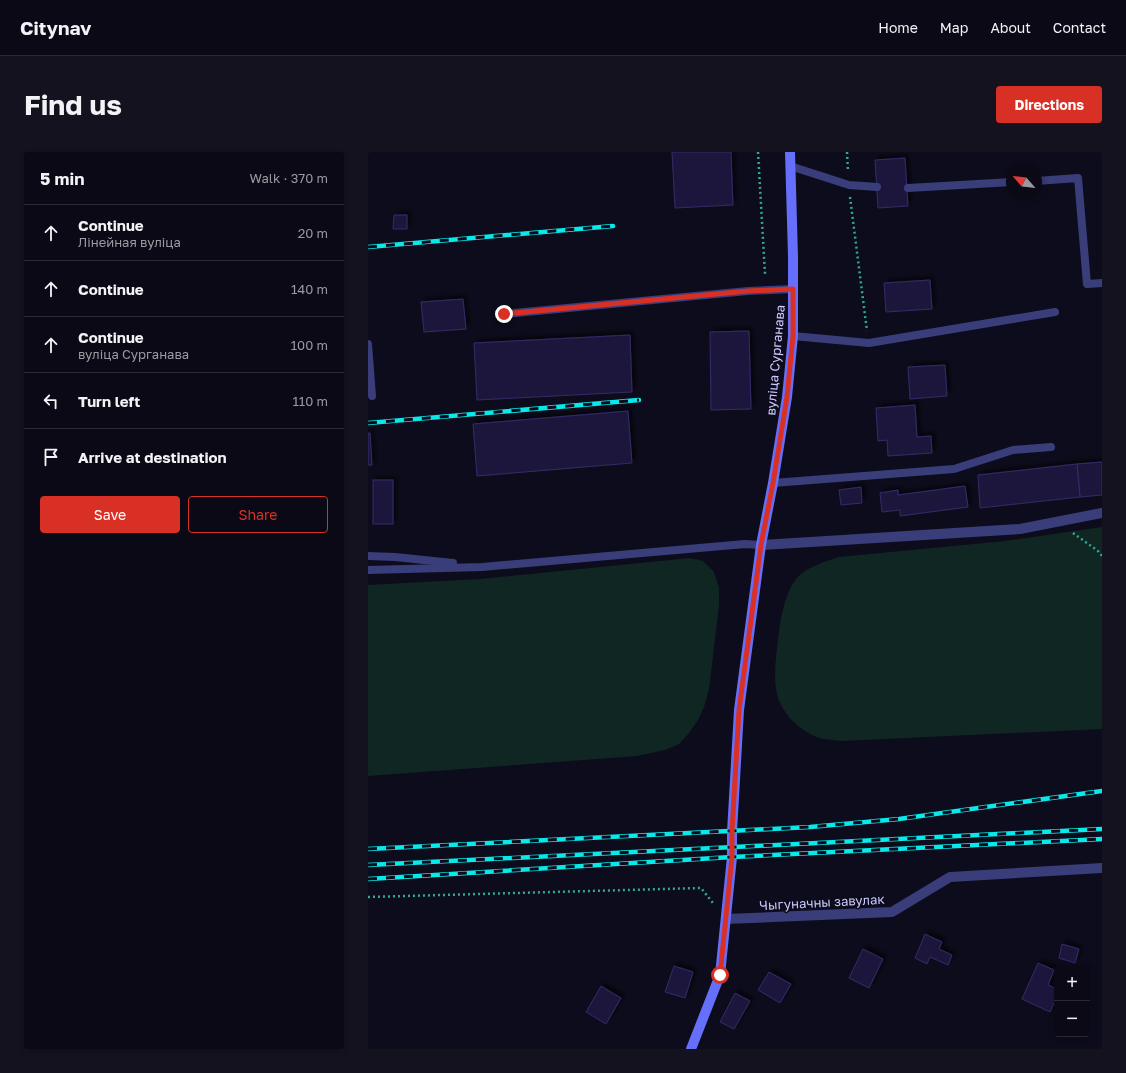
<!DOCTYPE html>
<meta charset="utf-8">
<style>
:root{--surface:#0a0915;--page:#13121e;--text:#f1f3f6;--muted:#999aa0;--line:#2a2a34;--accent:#d93025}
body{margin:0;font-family:"Golos Text",sans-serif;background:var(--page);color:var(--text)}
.controls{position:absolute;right:12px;bottom:12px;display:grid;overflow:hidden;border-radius:4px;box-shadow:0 2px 6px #0003}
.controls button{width:36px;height:36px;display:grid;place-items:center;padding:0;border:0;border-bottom:1px solid var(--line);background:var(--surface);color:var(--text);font:20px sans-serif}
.compass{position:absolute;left:638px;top:12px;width:36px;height:36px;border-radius:50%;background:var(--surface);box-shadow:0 2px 6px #0003;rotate:298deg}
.stop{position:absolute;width:12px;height:12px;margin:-9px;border:3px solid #d93025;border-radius:50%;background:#fff}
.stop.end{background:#d93025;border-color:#fff;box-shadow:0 1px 4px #0008}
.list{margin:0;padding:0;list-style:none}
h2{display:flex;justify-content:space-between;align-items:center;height:52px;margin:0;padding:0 16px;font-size:17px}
h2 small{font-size:13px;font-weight:400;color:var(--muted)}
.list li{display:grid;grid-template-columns:26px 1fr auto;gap:12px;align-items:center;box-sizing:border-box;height:56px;padding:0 16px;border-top:1px solid var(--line)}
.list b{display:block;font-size:15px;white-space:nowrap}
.list p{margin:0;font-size:13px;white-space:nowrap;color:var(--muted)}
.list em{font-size:13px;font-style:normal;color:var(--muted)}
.actions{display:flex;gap:8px;padding:12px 16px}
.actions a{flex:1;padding:9px 0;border:1px solid var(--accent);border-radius:4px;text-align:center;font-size:14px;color:var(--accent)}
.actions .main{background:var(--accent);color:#fff}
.icon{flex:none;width:22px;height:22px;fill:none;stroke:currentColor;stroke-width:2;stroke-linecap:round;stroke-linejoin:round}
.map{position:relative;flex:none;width:734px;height:897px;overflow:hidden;border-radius:4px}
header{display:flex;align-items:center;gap:24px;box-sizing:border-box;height:56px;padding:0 20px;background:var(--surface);border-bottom:1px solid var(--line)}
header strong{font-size:19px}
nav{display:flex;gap:22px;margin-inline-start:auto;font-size:14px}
.intro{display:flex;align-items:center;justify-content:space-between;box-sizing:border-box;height:96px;padding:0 24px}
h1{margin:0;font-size:28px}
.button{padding:10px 18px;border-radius:4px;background:var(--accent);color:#fff;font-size:14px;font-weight:700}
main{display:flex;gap:24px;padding:0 24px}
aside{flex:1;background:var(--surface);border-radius:4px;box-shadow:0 2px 6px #0003}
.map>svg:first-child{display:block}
.green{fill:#102623}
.building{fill:#1d193d;stroke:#322c68;filter:url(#shadow)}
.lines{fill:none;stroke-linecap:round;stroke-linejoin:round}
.path{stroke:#31a996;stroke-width:2.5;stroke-dasharray:2 3;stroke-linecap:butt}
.lane{stroke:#393d7a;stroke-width:8}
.street{stroke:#393d7a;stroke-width:10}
.secondary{stroke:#656ff9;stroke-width:10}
.rail-casing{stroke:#09e9e9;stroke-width:4.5}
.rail{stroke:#0d0c1c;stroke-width:3;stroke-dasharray:9;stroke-linecap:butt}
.route{stroke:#d93025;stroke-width:5}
.labels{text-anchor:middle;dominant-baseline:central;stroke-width:3;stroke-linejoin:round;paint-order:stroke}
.street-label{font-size:13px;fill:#cbcafd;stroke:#0d0c1c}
</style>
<header>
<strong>Citynav</strong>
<nav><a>Home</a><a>Map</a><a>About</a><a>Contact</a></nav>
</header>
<div class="intro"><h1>Find us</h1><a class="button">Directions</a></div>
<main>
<aside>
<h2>5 min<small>Walk · 370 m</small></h2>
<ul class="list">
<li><svg class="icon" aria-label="ahead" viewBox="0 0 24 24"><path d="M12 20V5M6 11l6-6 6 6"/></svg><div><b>Continue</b><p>Лінейная вуліца</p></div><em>20 m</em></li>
<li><svg class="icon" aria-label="ahead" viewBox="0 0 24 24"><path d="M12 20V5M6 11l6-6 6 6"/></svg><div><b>Continue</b></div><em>140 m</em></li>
<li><svg class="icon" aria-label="ahead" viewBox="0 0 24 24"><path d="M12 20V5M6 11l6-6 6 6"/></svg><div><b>Continue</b><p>вуліца Сурганава</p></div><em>100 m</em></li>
<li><svg class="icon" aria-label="left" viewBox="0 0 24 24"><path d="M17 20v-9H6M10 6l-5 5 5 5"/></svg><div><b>Turn left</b></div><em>110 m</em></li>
<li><svg class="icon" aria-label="arrive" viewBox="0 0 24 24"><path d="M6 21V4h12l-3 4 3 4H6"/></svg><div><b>Arrive at destination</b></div></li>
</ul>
<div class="actions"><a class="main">Save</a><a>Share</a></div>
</aside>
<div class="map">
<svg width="734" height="897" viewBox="0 0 734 897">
<defs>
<filter id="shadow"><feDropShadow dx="3.5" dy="-3.5" stdDeviation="2" flood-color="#0009"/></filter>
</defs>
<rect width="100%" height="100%" fill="#0d0c1c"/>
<g class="green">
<path d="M734 375V577L473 589C467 588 461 588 455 587 435 582 414 563 409 542 405 525 408 505 410 488 412 469 416 443 428 427 438 415 456 410 471 405L637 389Z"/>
<path d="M322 406 335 409 346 420 351 436V453L341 537 336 555 330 568 321 581 311 592 297 598 269 604 0 624V433L112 427Z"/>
</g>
<g class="building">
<path d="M304 0H363L365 53 307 56Z"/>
<path d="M537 6 540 54 510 56 507 8Z"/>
<path d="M26 63H39V77H25Z"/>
<path d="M562 128 564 157 518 160 516 131Z"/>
<path d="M95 147 98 177 56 180 53 150Z"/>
<path d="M381 179 383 257 343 258 342 180Z"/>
<path d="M262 183 264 240 109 248 106 191Z"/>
<path d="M577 213 579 244 542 247 540 215Z"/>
<path d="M547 253 549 285 563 284 564 301 520 304 519 288 510 289 508 256Z"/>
<path d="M260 259 264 311 109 324 105 272Z"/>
<path d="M0 281H2L4 313H0Z"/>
<path d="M734 310V343L712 345 709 312Z"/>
<path d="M709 312 712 345 612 356 610 323Z"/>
<rect x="5" y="328" width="20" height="44"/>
<path d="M597 334 600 355 532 364V358L514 360 512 341 530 338V343Z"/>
<path d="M493 335 494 351 473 353 471 338Z"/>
<path d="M557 782 574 790 571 797 584 803 580 813 562 805 559 812 547 806Z"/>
<path d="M694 792 711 797 707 811 691 806Z"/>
<path d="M495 797 515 807 501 836 481 826Z"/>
<path d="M670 811 686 818 680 833 689 837V844L682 860 654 847Z"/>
<path d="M306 814 325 820 317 846 297 840Z"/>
<path d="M401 820 423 832 412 851 390 838Z"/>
<path d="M233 834 253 846 238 872 218 860Z"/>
<path d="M367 841 382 849 366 877 352 870Z"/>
</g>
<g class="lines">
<g class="path">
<path d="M390 0 397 122"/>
<path d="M479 0 480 20"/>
<path d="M482 45 499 179"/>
<path d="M705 381 730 399 734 404"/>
<path d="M0 745 333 736 345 751"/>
</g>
<g class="lane">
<path d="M422 14 481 33 509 35"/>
<path d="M668 29 710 26 719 132 734 131"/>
<path d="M540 36 644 30"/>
<path d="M136 162 380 139 425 137"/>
<path d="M425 184 501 191 687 160"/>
<path d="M0 192 4 244"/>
<path d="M405 331 586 317 645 298 683 295"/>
<path d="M0 404 27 405 85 411"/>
<path d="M0 418 114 415 377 392 393 393"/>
</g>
<g class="street">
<path d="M393 393 652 377 734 361"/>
<path d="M358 767 524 760 582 725 734 716"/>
</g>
<path class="secondary" d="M323 897 352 823 364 705V680L371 558 393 393 405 331 419 245 425 184V105L422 0"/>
<g class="rail-casing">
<g id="rail">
<path d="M0 95 245 74"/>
<path d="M0 271 271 248"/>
<path d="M0 697 442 675 531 667 734 639"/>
<path d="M0 713 734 677"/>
<path d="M0 727 364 705 734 687"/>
</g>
</g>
<use href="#rail" class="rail"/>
</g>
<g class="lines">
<path class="route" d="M136 162 380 139 425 137V184L419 245 405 331 393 393 371 558 364 680V705L352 823"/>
</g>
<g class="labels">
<g class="street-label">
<text transform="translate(407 208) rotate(-85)">вуліца Сурганава</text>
<text transform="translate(454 750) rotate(-3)">Чыгуначны завулак</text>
</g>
</g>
</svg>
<div class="controls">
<button>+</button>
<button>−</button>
</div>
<svg class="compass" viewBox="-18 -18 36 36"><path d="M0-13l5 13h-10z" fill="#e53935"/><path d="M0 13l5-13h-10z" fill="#999aa0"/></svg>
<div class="stop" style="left:352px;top:823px"></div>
<div class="stop end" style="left:136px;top:162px"></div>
</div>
</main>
